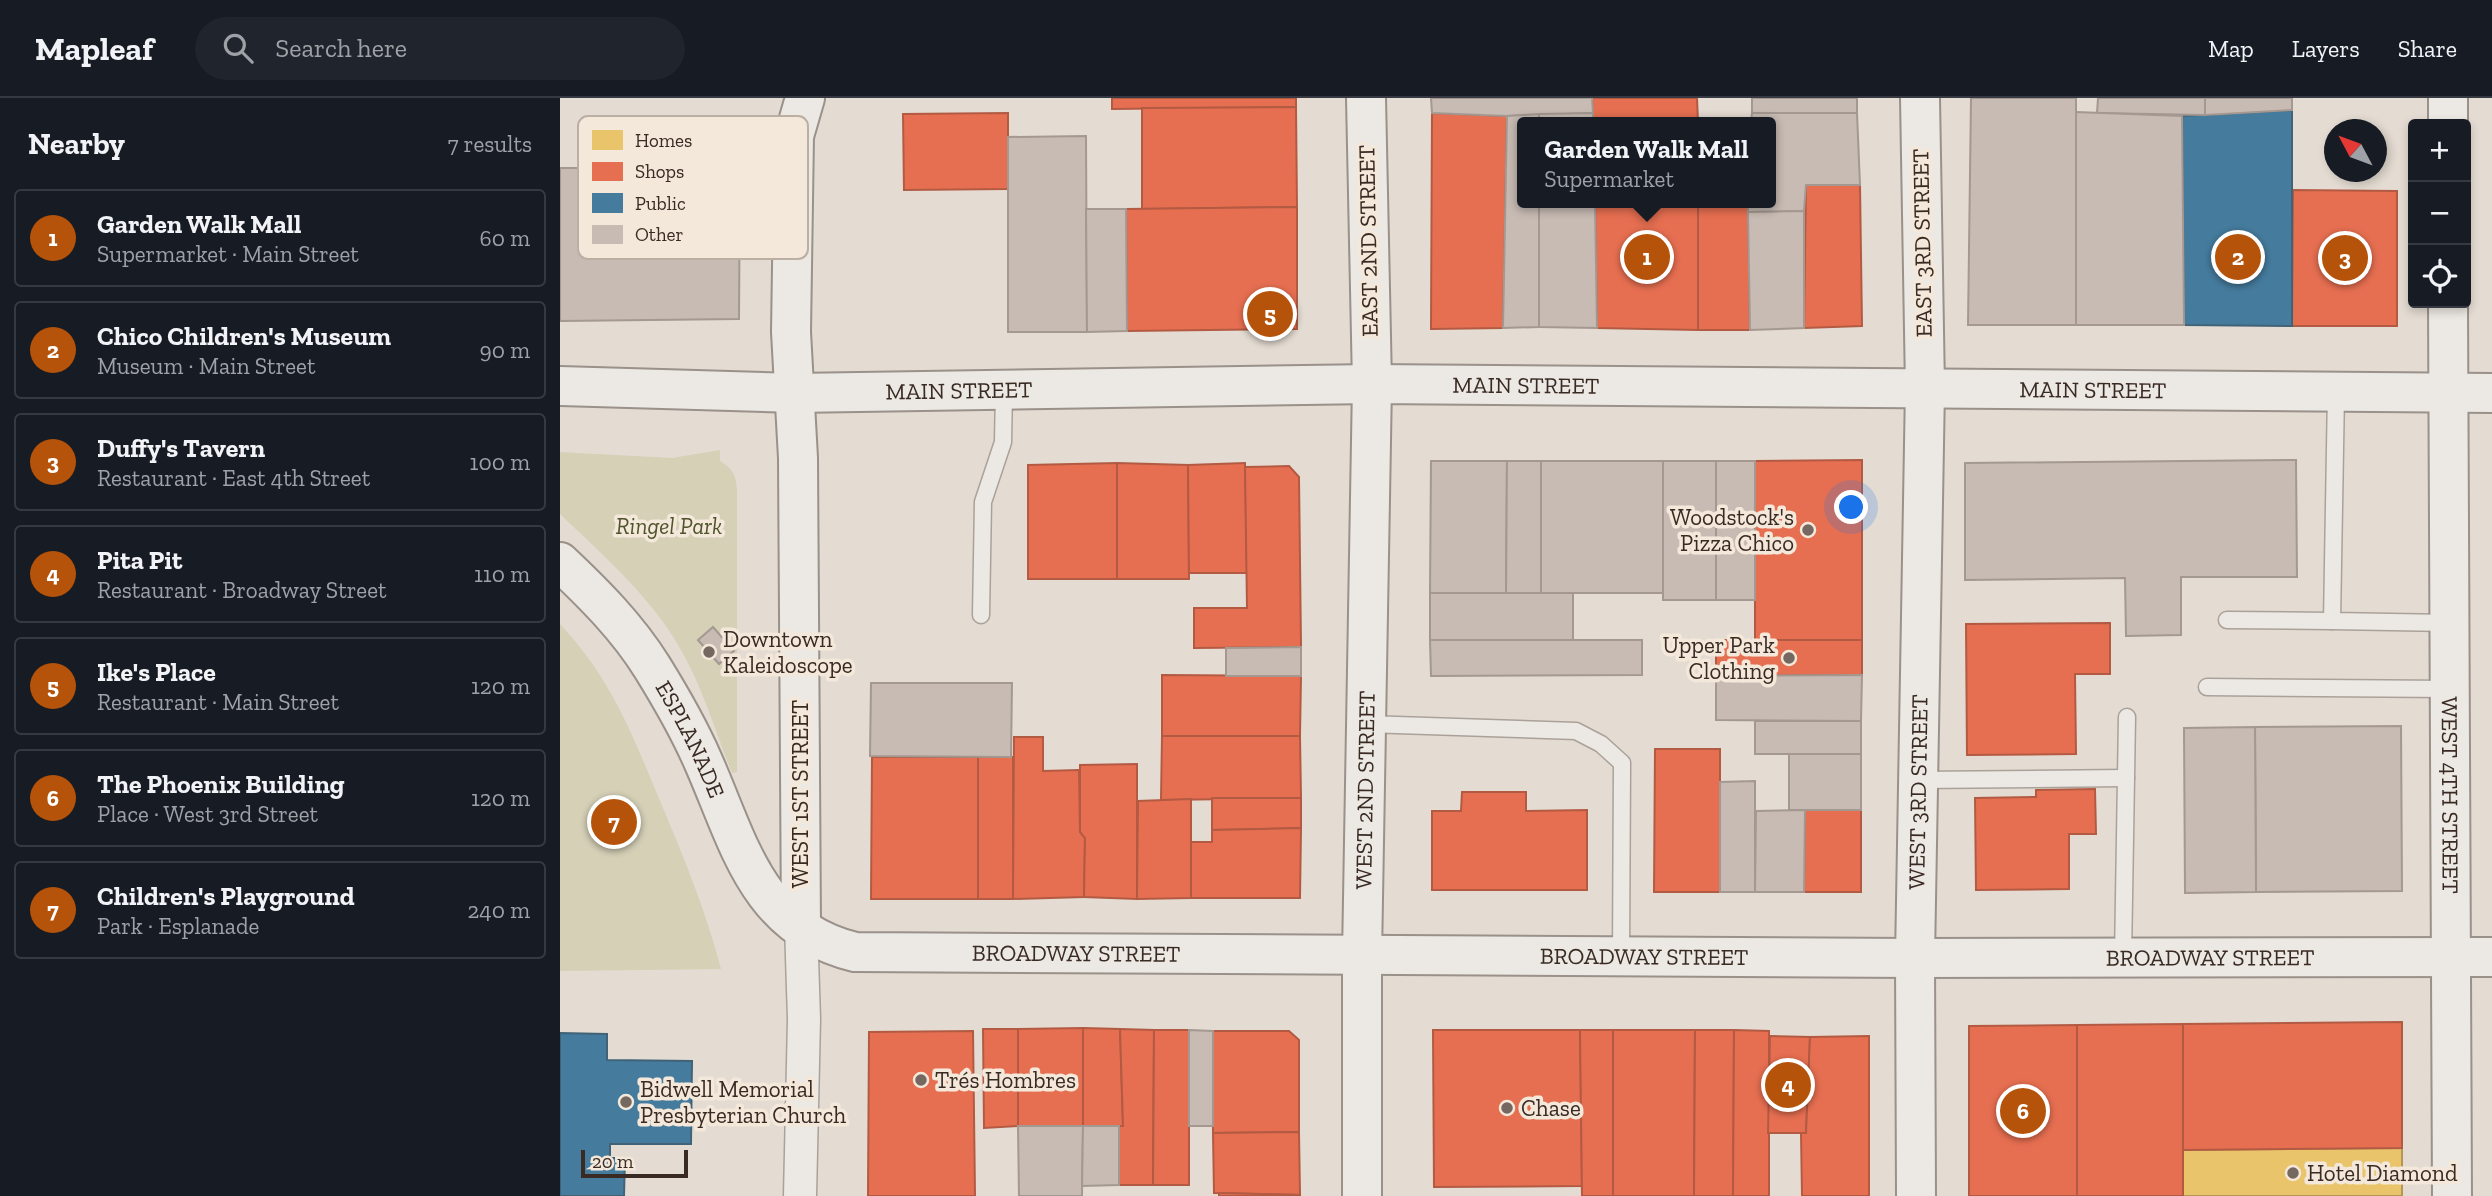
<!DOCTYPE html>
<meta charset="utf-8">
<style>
:root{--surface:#171b24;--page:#20242c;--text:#f1f3f6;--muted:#9ea1a6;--line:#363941;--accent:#b45309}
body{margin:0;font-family:"Zilla Slab",serif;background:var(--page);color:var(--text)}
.controls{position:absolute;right:21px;top:21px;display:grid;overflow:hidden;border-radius:7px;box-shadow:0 4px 10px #0003}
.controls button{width:63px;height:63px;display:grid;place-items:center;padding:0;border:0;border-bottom:2px solid var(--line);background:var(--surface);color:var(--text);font:35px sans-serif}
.compass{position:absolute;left:1764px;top:21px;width:63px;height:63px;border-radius:50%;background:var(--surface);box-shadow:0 4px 10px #0003;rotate:311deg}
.scale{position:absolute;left:21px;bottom:18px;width:107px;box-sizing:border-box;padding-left:7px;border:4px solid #392a23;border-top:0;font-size:19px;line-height:24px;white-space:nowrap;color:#392a23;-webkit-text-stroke:5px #f3e8da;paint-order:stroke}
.you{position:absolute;left:1292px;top:410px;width:24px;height:24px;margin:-18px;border:5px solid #fff;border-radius:50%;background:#1a73e8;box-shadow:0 0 0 10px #1a73e833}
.badge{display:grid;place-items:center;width:46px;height:46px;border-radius:50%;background:var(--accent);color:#fff;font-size:23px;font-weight:700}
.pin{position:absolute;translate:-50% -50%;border:4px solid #fff;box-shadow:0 2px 7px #0006}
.popup{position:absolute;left:957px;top:19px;width:259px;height:91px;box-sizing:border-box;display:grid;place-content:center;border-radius:7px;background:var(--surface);filter:drop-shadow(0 2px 5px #0005);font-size:23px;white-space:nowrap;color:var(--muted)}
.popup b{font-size:26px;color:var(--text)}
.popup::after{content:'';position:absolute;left:50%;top:100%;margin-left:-14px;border:14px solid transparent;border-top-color:var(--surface)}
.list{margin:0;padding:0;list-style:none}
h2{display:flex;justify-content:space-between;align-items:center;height:91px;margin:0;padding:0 28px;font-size:30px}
h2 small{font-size:23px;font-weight:400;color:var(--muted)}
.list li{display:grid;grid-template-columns:46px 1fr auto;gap:21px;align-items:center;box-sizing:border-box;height:98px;margin:0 14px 14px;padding:0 14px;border:2px solid var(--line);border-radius:7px}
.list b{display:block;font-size:26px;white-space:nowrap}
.list p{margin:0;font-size:23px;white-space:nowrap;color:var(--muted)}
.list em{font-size:23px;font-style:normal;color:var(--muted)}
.icon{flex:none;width:38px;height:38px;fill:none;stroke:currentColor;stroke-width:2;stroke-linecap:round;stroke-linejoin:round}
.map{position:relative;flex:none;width:1932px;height:1098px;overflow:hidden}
header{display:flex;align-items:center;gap:42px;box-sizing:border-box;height:98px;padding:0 35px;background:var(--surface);border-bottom:2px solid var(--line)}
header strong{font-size:33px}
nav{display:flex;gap:38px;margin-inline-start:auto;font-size:24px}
.search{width:490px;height:63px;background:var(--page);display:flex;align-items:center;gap:18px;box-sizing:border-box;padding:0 24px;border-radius:38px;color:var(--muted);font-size:26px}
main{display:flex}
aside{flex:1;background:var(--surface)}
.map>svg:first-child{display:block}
.green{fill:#d5d0b6}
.homes{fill:#e9c46a;stroke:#b49655;stroke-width:2}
.shops{fill:#e76f51;stroke:#b35a43;stroke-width:2}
.public{fill:#457b9d;stroke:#416378;stroke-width:2}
.building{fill:#c7bbb3;stroke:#a49891;stroke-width:2}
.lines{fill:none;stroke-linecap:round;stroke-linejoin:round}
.lane-casing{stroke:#aaa29a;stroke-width:19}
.street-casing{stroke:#aaa29a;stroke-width:35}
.secondary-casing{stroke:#99918a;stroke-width:42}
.lane{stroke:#ece8e3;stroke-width:16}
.street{stroke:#ece8e3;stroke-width:32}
.secondary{stroke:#ece8e3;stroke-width:38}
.poi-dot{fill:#756860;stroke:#f3e8da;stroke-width:2.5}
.labels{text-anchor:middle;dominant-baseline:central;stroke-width:7;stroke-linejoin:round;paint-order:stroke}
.street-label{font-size:23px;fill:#392a23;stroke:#f3e8da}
.poi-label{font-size:23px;fill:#392a23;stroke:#f3e8da;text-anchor:start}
.park-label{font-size:23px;font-style:italic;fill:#4f532b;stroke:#f3e8da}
.key{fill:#f3e8da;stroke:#bbafa3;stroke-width:2}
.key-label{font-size:19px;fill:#392a23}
</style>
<header>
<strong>Mapleaf</strong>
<div class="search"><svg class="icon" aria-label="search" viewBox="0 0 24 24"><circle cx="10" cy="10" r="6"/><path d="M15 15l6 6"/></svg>Search here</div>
<nav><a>Map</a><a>Layers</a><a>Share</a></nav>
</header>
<main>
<aside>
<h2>Nearby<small>7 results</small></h2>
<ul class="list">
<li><span class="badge">1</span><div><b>Garden Walk Mall</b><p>Supermarket · Main Street</p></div><em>60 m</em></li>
<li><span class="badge">2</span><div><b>Chico Children's Museum</b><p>Museum · Main Street</p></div><em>90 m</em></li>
<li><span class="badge">3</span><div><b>Duffy's Tavern</b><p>Restaurant · East 4th Street</p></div><em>100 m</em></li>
<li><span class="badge">4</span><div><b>Pita Pit</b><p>Restaurant · Broadway Street</p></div><em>110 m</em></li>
<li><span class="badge">5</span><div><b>Ike's Place</b><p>Restaurant · Main Street</p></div><em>120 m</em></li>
<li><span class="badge">6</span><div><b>The Phoenix Building</b><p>Place · West 3rd Street</p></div><em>120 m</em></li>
<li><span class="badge">7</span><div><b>Children's Playground</b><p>Park · Esplanade</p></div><em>240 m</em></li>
</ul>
</aside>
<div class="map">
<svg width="1932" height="1098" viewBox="0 0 1932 1098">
<rect width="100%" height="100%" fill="#e4dcd2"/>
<g class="green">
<path d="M160 352V363C173 371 176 377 177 392V674L172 675C157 638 145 597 126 561 97 504 46 460 0 416V354L112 360Z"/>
<path d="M0 526C54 584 73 639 103 710 125 762 147 817 161 871L0 873Z"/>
</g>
<path class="homes" d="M1842 1050V1098H1623V1052Z"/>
<g class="shops">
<path d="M552 0H736V9L552 11Z"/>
<path d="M1032 0H1137L1138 24H1033Z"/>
<path d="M736 9 737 109 582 111V10Z"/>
<path d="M448 15V91L344 92 343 16Z"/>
<path d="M872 15 947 18 943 230 871 231Z"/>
<path d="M1246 87H1300L1302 228 1244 230Z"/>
<path d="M1733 92 1837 93V228H1732Z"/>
<path d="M1035 105H1138V232L1037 230Z"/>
<path d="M1138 105H1188L1190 232H1138Z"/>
<path d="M737 109V231L567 233 566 111Z"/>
<path d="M1302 362V542H1195V363Z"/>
<path d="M557 365V481H468V367Z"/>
<path d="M557 365 628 367 629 481H557Z"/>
<path d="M685 365 687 475H629L628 367Z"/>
<path d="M729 368 739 379 741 549 634 550V510H687L685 369Z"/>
<path d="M1550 525V576H1515L1516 656 1407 657 1406 526Z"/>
<path d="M1156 542H1302V577L1156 578Z"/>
<path d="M602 577 741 578 740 638H602Z"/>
<path d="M602 638H740L741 700 601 702Z"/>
<path d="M454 639H483V673L519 672 520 734 525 740 524 799 453 801Z"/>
<path d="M1095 651H1160V794H1094Z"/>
<path d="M312 659H418V801H311Z"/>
<rect x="418" y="659" width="35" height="142"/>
<path d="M577 666V801L524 799 525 740 520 734V667Z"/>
<path d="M1535 691 1536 736H1509V791L1416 792 1415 700 1476 699V692Z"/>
<path d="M902 694H966V713L1027 712V792H872V713H901Z"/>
<path d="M652 700H741V730L652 732Z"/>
<path d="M631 701V800L577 801 578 703Z"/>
<path d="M1245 712H1301V794H1244Z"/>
<path d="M741 730 740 800H631V744H652V732Z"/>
<path d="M1842 924V1050L1623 1052V926Z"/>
<path d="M1623 926V1098H1517V927Z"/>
<path d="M1517 927V1098H1409V928Z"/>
<path d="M523 930 560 931 563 1028H523Z"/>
<path d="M523 930V1028H458V931Z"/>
<path d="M423 931H458V1028L424 1030Z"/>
<path d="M560 931 594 932 593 1087H559V1028H563Z"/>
<path d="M594 932H629V1087H593Z"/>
<path d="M873 932H1020L1022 1088 874 1089Z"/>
<path d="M1020 932H1053V1098H1022Z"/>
<path d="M1053 932H1135L1134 1098H1053Z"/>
<path d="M1135 932H1174L1173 1098H1134Z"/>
<path d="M1174 932 1209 933V1098H1173Z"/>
<path d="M413 933 415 1098H308L309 934Z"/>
<path d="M653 933H729L739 942V1034L653 1035Z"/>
<path d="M1210 938 1250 939 1246 1035H1208Z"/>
<path d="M1309 938V1098H1242L1241 1035H1246L1250 939Z"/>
<path d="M739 1034 740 1097 654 1095 653 1035Z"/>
<path d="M659 1095 740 1097V1098H659Z"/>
</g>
<g class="public">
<path d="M1732 12V228L1624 227 1622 18Z"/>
<path d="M0 935 47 936V962L132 963 131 1046H50V1060H65L64 1098H0Z"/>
</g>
<g class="building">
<path d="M871 0H1032L1033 15 947 18 872 15Z"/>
<rect x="1192" y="0" width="105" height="15"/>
<path d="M1411 0H1516V227H1408Z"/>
<path d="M1538 0H1645V17L1537 15Z"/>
<path d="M1645 0H1732V12L1645 17Z"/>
<path d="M1516 14 1622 18 1624 227H1516Z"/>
<path d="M1033 15V24H979V16Z"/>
<path d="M1192 15H1297L1300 87H1246L1244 113 1188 114V105H1211V24H1191Z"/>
<path d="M979 16V24H963V105H979V229L943 230 947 18Z"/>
<path d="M526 38 527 234H448V39Z"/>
<path d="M0 70H180L179 221 0 223Z"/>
<path d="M979 105H1035L1037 230 979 229Z"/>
<path d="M526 111H566L567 233 527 234Z"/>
<path d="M1244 113V230L1190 232 1188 114Z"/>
<path d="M1736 362 1737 479H1621V537L1566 538 1565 480 1405 482V365Z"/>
<path d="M871 363H947L946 495H870Z"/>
<path d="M947 363H981V495H946Z"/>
<rect x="981" y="363" width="122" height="132"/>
<rect x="1103" y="363" width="53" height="139"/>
<rect x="1156" y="363" width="39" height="139"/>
<rect x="870" y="495" width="143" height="47"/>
<path d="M153 529 174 553 159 566 138 542Z"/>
<path d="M870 542H1082V577L871 578Z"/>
<path d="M741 549V578H666V550Z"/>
<path d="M1302 577 1301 623 1156 622V578Z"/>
<path d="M311 585H452L451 659 310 658Z"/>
<rect x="1195" y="623" width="106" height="33"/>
<path d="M1841 628 1842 793 1696 794 1695 629Z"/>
<path d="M1695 629 1696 794 1625 795 1624 630Z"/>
<rect x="1229" y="656" width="72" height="56"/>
<path d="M1195 683V794H1160V684Z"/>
<path d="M1245 712 1244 794H1195L1196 713Z"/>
<path d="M629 932 653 933V1028H629Z"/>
<path d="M458 1028H523L522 1098H459Z"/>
<path d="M523 1028H559V1087L522 1088Z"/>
</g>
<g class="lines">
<g class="lane-casing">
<g id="lane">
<path d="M1776 294 1772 523 1890 525"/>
<path d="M421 517 423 404 443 344 444 292"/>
<path d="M1667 522 1772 523"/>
<path d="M1647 589 1890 591"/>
<path d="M806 626 1016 633 1041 646 1062 665 1061 859"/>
<path d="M1358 682 1566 680"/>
<path d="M1563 860 1567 619"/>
</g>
</g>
<g class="street-casing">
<path id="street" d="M240 1098 244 921 241 828"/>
</g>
<g class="secondary-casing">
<g id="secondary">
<path d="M1888 0V26"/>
<path id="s1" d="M1888 205 1892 1098"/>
<path id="s2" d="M0 288 235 295 812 286 1932 295"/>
<path id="s3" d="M0 464C34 496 67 529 92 569 110 598 129 631 143 663 179 744 196 830 295 854L1355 860 1932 859"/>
<path d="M241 828 238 360 231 234 234 38 245 0"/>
<path id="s4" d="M802 1098V858L812 286 806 0"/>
<path id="s5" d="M1356 1098 1355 860 1365 290 1360 0"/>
</g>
</g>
<use href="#lane" class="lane"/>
<use href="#street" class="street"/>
<use href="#secondary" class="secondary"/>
</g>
<g class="poi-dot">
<circle cx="1248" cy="432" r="7"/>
<circle cx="149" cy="554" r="7"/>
<circle cx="1229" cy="560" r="7"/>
<circle cx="361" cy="982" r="7"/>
<circle cx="66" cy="1004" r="7"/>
<circle cx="947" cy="1010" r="7"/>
<circle cx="1733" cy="1075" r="7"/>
</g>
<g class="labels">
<g class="street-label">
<text transform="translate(808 143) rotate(-91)">EAST 2ND STREET</text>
<text transform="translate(1362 145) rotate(-91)">EAST 3RD STREET</text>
<text stroke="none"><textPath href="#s2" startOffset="966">MAIN STREET</textPath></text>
<text stroke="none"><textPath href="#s2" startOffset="1533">MAIN STREET</textPath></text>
<text stroke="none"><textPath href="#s2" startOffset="399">MAIN STREET</textPath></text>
<text stroke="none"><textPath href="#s3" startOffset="222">ESPLANADE</textPath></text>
<text stroke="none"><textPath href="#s4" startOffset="406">WEST 2ND STREET</textPath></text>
<text stroke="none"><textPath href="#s5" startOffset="404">WEST 3RD STREET</textPath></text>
<text transform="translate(240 696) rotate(-90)">WEST 1ST STREET</text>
<text stroke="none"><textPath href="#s1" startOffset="492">WEST 4TH STREET</textPath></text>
<text stroke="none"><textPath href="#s3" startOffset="724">BROADWAY STREET</textPath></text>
<text stroke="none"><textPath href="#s3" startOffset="1292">BROADWAY STREET</textPath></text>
<text stroke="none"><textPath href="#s3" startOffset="1858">BROADWAY STREET</textPath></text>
</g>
<g class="poi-label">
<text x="1234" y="419" text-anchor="end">Woodstock's<tspan x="1234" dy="26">Pizza Chico</tspan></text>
<text x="163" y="541">Downtown<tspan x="163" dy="26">Kaleidoscope</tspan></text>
<text x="1215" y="547" text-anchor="end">Upper Park<tspan x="1215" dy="26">Clothing</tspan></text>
<text x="375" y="982">Trés Hombres</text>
<text x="80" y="991">Bidwell Memorial<tspan x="80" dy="26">Presbyterian Church</tspan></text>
<text x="961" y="1010">Chase</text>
<text x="1747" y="1075">Hotel Diamond</text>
</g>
<g class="park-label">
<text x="109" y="428">Ringel Park</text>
</g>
</g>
<rect x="18" y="18" width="230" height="143" rx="10" class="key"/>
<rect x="32" y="32" width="31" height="20" fill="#e9c46a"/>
<rect x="32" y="64" width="31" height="19" fill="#e76f51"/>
<rect x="32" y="95" width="31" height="20" fill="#457b9d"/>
<rect x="32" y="127" width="31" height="19" fill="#c7bbb3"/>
<g class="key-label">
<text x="75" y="49">Homes</text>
<text x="75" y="80">Shops</text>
<text x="75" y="112">Public</text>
<text x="75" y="143">Other</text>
</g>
</svg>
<div class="controls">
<button>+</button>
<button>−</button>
<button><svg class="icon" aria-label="locate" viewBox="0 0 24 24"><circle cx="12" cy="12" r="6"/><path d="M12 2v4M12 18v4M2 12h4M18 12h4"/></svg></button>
</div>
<svg class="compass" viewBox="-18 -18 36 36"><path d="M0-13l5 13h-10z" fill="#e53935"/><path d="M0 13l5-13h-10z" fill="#9ea1a6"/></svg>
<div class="scale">20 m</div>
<div class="you"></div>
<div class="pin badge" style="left:1087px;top:159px">1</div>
<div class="popup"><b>Garden Walk Mall</b>Supermarket</div>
<div class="pin badge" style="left:1678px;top:159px">2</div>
<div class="pin badge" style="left:1785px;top:160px">3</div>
<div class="pin badge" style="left:1228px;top:987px">4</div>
<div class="pin badge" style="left:710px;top:216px">5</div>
<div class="pin badge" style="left:1463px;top:1013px">6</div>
<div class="pin badge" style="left:54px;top:724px">7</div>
</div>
</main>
